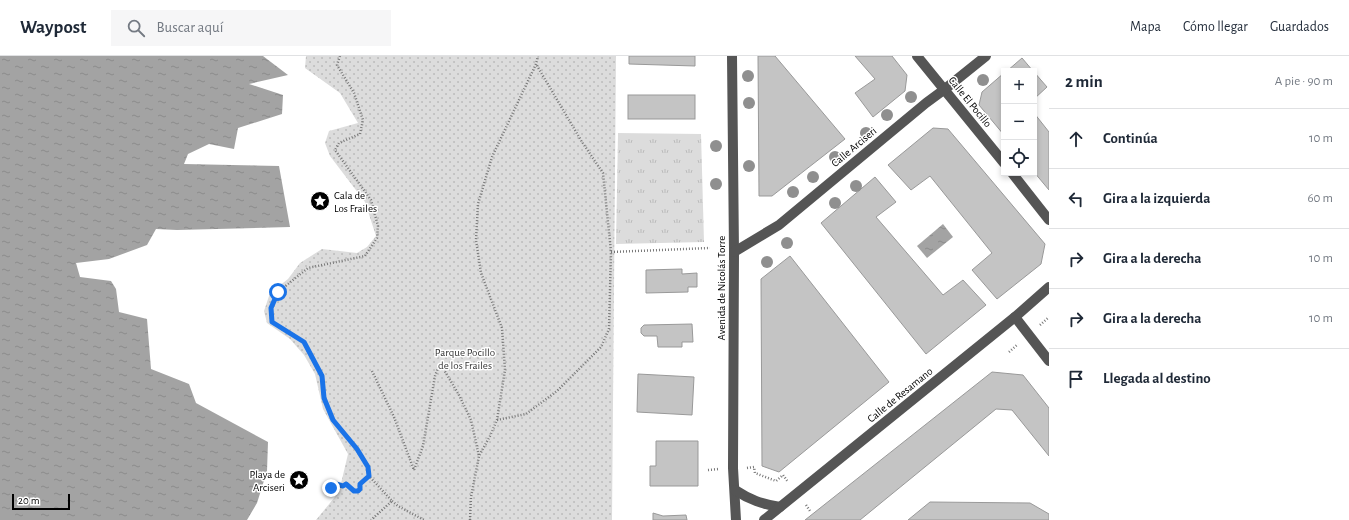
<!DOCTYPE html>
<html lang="es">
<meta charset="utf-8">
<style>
:root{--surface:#fff;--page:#f6f6f7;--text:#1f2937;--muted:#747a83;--line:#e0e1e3}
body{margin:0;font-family:"Alegreya Sans",sans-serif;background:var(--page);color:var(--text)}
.controls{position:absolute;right:12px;top:12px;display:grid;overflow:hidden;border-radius:0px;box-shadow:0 2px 6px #0003}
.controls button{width:36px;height:36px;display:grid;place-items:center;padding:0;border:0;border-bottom:1px solid var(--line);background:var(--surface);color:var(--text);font:20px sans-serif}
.scale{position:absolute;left:12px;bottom:10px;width:58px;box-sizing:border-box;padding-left:4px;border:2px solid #000;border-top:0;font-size:11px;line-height:14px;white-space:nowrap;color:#000;-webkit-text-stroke:3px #fff;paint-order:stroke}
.stop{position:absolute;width:12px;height:12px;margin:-9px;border:3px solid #1a73e8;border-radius:50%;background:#fff}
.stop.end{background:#1a73e8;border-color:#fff;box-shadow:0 1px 4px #0008}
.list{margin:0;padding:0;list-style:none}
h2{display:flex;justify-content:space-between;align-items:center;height:52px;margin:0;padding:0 16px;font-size:17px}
h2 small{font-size:13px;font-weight:400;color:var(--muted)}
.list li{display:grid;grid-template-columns:26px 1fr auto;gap:12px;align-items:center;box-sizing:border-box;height:60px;padding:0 16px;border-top:1px solid var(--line)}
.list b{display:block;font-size:15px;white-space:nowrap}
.list em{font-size:13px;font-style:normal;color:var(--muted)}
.icon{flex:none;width:22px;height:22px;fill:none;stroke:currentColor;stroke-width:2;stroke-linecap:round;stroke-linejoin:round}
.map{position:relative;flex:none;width:1049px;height:464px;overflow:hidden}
header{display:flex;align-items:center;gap:24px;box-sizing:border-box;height:56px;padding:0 20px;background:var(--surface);border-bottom:1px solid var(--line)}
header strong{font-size:19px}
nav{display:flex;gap:22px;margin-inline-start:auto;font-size:14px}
.search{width:280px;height:36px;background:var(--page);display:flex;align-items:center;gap:10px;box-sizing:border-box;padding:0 14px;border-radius:0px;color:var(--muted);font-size:15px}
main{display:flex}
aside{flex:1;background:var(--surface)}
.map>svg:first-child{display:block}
.grass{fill:url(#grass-tufts)}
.park{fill:url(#park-dots)}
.water{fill:url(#water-ripples)}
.building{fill:#c4c4c4;stroke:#999}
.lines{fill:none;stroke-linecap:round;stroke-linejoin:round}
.path{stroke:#777;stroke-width:2.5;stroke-dasharray:1 2;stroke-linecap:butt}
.minor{stroke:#555;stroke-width:10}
.tree{fill:#8f8f8f}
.route{stroke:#1a73e8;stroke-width:5}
.labels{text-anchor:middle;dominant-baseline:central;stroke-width:3;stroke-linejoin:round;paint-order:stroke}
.street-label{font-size:11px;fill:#000;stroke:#fff}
.poi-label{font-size:11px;fill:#000;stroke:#fff;text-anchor:start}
.park-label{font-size:11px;fill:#333;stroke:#fff}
</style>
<header>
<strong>Waypost</strong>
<div class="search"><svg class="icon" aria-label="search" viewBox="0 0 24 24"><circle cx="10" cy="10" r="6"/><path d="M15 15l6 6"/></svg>Buscar aquí</div>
<nav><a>Mapa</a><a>Cómo llegar</a><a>Guardados</a></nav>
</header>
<main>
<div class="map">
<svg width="1049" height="464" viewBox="0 0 1049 464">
<defs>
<pattern id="grass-tufts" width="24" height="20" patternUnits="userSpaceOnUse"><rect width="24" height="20" fill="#dcdcdc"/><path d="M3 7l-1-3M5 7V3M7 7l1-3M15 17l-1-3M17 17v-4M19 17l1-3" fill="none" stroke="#bbb"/></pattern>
<pattern id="park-dots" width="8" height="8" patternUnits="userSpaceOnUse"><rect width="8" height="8" fill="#dcdcdc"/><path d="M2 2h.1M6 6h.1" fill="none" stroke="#bbb" stroke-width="1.8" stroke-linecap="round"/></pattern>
<pattern id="water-ripples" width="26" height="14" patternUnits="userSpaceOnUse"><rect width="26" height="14" fill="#a3a3a3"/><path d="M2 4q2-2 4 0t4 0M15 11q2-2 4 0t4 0" fill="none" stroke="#8b8b8b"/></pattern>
</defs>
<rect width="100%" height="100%" fill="#fff"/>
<path class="grass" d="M618 77 701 78 704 186 616 188Z"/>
<path class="park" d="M306 0H616L612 464H316L339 436 348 398 323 353 315 318 304 299 290 283 267 267 264 255 270 237 288 223 300 207 322 193 357 197 367 191 376 180 365 146 330 100 325 87 329 75 358 67 340 37 305 12Z"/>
<g class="water">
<path d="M0 0H263L288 19 249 28 283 39 282 58 238 72 234 93 209 88 188 98 184 108 279 110 290 171 177 174 156 173 147 189 109 203 76 207 80 221 111 225 116 233 119 256 147 263 151 313 189 328 196 347 268 386 267 415 257 447 247 464H0Z"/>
<path d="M943 168 953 181 927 202 917 190Z"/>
</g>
<g class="building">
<path d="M629 0H695V10L629 8Z"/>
<path d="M758 0H775L845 83 772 140H759Z"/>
<path d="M855 0H892L907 19 905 35 873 61 855 37 875 23Z"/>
<path d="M1022 2 1033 15H1007Z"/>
<path d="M1034 16 1047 31 1034 43Z"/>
<path d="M1004 17V79L979 49 982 36Z"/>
<rect x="628" y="39" width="67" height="24"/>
<path d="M1034 57 1049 76V134L1034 116Z"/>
<path d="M933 72 948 73 1045 188 1041 208 997 243 972 214 992 197 930 120 911 134 888 109Z"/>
<path d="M875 121 896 146 876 161 943 239 963 224 986 249 926 298 821 167Z"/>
<path d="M790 200 889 326 779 416 762 410 761 223Z"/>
<path d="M682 213V218L697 217V231H688V236L646 237V214Z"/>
<path d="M692 268 693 286H682V291H658L657 280H644L641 277V272L644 269Z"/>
<path d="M992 316 1023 319 1049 352V400L1012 354 996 353 860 464H805Z"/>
<path d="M638 318 694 321 692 359 637 356Z"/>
<path d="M656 385H698V430H650V410H656Z"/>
<path d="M930 446 1030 447 1049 458V464H908Z"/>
<path d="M653 457 663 460 686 459 687 464H653Z"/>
</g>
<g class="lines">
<g class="path">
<path d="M340 0 337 9 354 37 363 64 360 78 339 87 335 94 371 144 378 170 377 182 365 200 308 212 278 236 271 252 272 266 304 286 322 320 324 342 333 364 357 393 368 411 369 420 392 445 371 464"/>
<path d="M611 196 710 192"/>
<path d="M1040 269 1049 261"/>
<path d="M1009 296 1018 288"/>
<path d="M372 315 394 361 414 414 423 390 435 320 440 307 459 339 471 364 479 400"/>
<path d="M497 364 526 358 557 335 601 291 609 273 611 196 603 117 582 86 536 8"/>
<path d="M747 412 754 411 755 417 776 425 783 419 788 426"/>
<path d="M708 414 719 413"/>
<path d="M326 429 331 432 336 428 343 430 346 428 354 435H358L360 433V428L369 420"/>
<path d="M392 445 398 450 424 464"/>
<path d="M806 449 810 455"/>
<path d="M470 464 471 441 479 400 490 380 497 364 505 314 502 272 481 217 476 184 478 148 492 101 536 8 538 0"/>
</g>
<g class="minor">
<path d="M732 0 734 196 733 412 736 464"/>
<path d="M917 0 1004 107"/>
<path d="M1012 117 1049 164"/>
<path d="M734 196 779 169 926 47 945 33 986 0"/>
<path d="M1015 261 1049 305"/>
<path d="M735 434C750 444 762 448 780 451"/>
<path d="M764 464 1015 261 1049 231"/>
</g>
</g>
<g class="tree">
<circle cx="748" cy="20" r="6"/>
<circle cx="983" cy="24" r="6"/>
<circle cx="911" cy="41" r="6"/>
<circle cx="749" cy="47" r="6"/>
<circle cx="887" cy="59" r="6"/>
<circle cx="866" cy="77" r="6"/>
<circle cx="716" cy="90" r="6"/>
<circle cx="835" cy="101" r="6"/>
<circle cx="749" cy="110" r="6"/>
<circle cx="813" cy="121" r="6"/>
<circle cx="716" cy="128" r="6"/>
<circle cx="856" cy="130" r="6"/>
<circle cx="793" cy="136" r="6"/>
<circle cx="835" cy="147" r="6"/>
<circle cx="787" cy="187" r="6"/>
<circle cx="767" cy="206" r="6"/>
</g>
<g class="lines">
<path class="route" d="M278 236 271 252 272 266 304 286 322 320 324 342 333 364 357 393 368 411 369 420 360 428V433L358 435H354L346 428 343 430 336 428 331 432"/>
</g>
<defs>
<g id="sight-disc" transform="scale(1)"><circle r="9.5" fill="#000" stroke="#fff"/><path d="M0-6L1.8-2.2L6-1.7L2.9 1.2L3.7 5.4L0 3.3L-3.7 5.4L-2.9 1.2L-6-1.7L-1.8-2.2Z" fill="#fff"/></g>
</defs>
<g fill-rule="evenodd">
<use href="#sight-disc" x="320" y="145"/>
<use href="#sight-disc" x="299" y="424"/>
</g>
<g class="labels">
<g class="street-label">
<text transform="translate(970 46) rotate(51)">Calle El Pocillo</text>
<text transform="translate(854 91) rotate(-40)">Calle Arciseri</text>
<text transform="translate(721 232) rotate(-90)">Avenida de Nicolás Torre</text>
<text transform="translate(900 339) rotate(-39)">Calle de Resamano</text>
</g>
<g class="poi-label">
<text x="334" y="139">Cala de<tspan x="334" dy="13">Los Frailes</tspan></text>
<text x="285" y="418" text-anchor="end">Playa de<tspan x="285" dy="13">Arciseri</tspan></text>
</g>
<g class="park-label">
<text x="465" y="296">Parque Pocillo<tspan x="465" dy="13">de los Frailes</tspan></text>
</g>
</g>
</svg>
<div class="controls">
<button>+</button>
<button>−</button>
<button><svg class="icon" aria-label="locate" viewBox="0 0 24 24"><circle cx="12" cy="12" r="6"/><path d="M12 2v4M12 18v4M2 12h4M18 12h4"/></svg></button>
</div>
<div class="scale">20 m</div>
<div class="stop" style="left:278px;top:236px"></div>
<div class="stop end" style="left:331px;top:432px"></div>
</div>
<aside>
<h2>2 min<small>A pie · 90 m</small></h2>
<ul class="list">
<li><svg class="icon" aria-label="ahead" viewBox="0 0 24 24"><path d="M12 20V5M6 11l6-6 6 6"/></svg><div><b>Continúa</b></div><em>10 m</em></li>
<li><svg class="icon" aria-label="left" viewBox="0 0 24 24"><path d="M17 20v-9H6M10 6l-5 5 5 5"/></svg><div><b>Gira a la izquierda</b></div><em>60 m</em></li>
<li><svg class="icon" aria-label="right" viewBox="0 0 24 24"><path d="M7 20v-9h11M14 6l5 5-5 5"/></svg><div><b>Gira a la derecha</b></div><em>10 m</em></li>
<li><svg class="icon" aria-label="right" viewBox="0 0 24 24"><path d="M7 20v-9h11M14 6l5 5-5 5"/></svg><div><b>Gira a la derecha</b></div><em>10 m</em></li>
<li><svg class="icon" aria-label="arrive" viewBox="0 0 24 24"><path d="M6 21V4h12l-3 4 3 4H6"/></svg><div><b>Llegada al destino</b></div></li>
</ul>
</aside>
</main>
